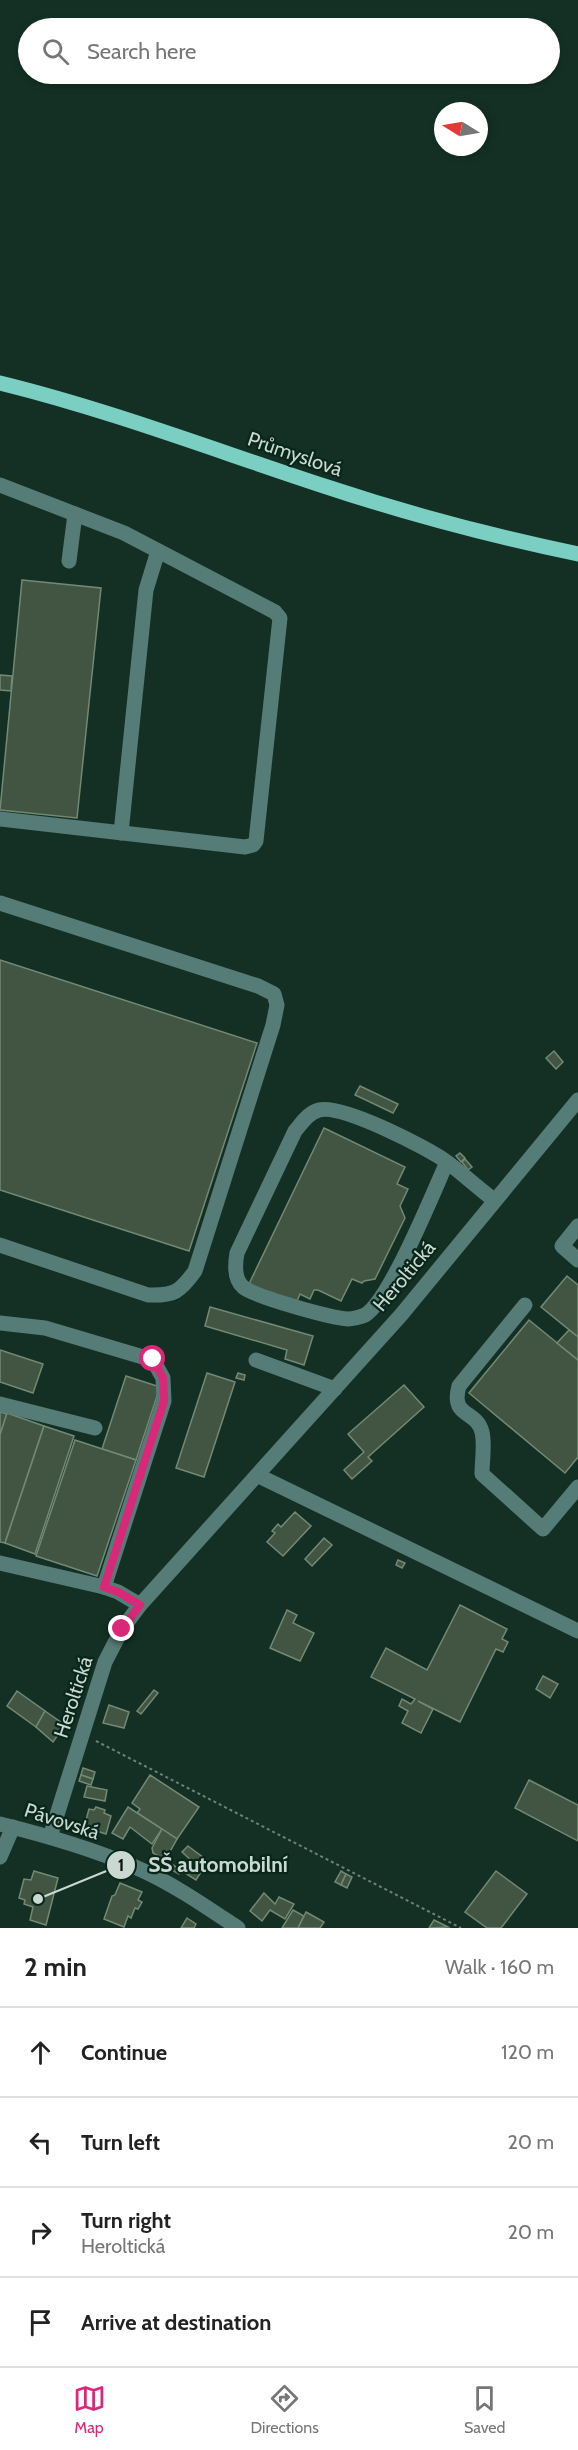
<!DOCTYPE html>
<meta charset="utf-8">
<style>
:root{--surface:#fff;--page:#f6f6f6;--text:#222;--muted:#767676;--line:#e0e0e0;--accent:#db2777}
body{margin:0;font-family:Cabin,sans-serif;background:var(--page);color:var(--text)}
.compass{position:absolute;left:434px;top:102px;width:54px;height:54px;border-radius:50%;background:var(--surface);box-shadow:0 3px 9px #0003;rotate:281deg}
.stop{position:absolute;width:18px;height:18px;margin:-14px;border:4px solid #db2777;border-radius:50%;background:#fff}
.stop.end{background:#db2777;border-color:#fff;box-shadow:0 2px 6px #0008}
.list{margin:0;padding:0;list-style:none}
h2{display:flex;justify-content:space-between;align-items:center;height:78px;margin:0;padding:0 24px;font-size:26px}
h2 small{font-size:20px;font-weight:400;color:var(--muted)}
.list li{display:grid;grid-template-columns:39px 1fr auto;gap:18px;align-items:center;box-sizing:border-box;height:90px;padding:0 24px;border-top:2px solid var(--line)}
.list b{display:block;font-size:22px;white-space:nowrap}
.list p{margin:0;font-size:20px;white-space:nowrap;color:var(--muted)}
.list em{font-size:20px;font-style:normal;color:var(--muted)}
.icon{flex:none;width:33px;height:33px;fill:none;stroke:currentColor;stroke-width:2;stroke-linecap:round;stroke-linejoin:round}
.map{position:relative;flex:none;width:578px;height:1928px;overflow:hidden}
.search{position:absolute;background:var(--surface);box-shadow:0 3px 9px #0003;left:18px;right:18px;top:18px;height:66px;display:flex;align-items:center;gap:15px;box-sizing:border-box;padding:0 21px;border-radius:33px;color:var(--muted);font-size:22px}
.sheet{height:438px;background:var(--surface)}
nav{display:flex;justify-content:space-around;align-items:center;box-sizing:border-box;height:84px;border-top:2px solid var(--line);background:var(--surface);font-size:16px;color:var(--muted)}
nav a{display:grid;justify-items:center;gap:3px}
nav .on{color:var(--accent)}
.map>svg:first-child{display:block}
.building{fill:#415542;stroke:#738974;stroke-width:1.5}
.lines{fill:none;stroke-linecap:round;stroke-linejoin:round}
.path{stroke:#6c8279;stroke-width:2;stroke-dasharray:3 3;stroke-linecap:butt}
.minor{stroke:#557c76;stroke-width:15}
.major{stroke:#7acfc2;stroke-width:15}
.route{stroke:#db2777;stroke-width:8}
.labels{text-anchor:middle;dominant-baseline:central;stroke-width:4.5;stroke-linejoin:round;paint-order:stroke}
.street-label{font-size:20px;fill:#c9d9d1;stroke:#09261b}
.leader{fill:none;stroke:#c9d9d1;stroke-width:2}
.callout-dot{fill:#c9d9d1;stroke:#09261b;stroke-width:2}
.mark-label{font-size:18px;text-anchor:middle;font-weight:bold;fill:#111}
.callout-label{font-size:21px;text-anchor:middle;font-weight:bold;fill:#c9d9d1;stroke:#09261b;stroke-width:4.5;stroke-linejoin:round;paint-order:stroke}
</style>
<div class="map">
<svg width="578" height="1928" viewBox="0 0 578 1928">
<rect width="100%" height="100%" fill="#143025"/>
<g class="building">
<path d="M22 580 101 588 77 818 0 810Z"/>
<path d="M0 675 12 676 11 691 0 690Z"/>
<path d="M0 960 257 1043 189 1251 0 1190Z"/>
<path d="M554 1051 563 1062 556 1069 546 1058Z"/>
<path d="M360 1086 398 1104 393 1113 355 1095Z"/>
<path d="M324 1128 405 1167 397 1184 408 1189 400 1206 405 1218 375 1279 364 1281 362 1283 352 1279 341 1301 318 1290H314L310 1299 300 1294 295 1306 249 1284Z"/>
<path d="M460 1153 465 1158 461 1162 456 1156Z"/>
<path d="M465 1159 472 1167 468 1170 462 1162Z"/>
<path d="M567 1276 578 1285V1337L541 1307Z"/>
<path d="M210 1307 313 1336 304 1365 285 1359 287 1350 205 1326Z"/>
<path d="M529 1320 578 1360V1457L565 1473 469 1393Z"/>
<path d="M569 1330 578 1337V1360L557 1343Z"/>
<path d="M0 1350 43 1364 33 1393 0 1382Z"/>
<path d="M207 1373 235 1382 204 1477 176 1468Z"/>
<path d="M238 1373 245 1375 244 1380 236 1378Z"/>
<path d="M126 1376 160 1387 136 1460 102 1449Z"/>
<path d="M404 1385 424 1407 368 1457 372 1461 352 1479 344 1470 364 1452 348 1434Z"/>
<path d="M0 1412 7 1414 0 1435Z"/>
<path d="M7 1413 44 1426 5 1543 0 1542V1435Z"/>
<path d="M44 1426 74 1436 35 1554 5 1543Z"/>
<path d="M75 1440 136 1460 97 1576 36 1556Z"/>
<path d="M295 1512 311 1526 283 1556 267 1542 275 1533 272 1531 278 1524 281 1527Z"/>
<path d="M324 1538 332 1545 312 1566 305 1559Z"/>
<path d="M398 1560 405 1563 402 1568 396 1565Z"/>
<path d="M460 1605 507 1629 502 1639 508 1642 503 1652 496 1649 460 1722 418 1701 433 1709 421 1733 402 1723 408 1711 399 1706 402 1699 411 1704 415 1699 371 1677 386 1648 427 1670Z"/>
<path d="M287 1610 297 1615 293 1623 314 1633 300 1661 270 1648Z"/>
<path d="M543 1676 558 1684 550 1698 536 1689Z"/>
<path d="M154 1690 158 1693 141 1714 137 1711Z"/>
<path d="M17 1691 45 1711 36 1727 7 1706Z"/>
<path d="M109 1705 129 1712 124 1728 103 1723Z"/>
<path d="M45 1711 65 1725 53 1742 36 1727Z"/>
<path d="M83 1768 95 1772 93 1779 81 1775Z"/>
<path d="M81 1775 93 1779 91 1785 79 1781Z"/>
<path d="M150 1775 199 1807 177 1839 137 1813 140 1809 132 1803Z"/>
<path d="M529 1780 578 1805V1841L515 1808Z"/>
<path d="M87 1786 107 1790 105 1801 84 1797Z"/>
<path d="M96 1807 105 1810 104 1813 111 1816 106 1834 84 1827 89 1809 94 1810Z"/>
<path d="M128 1807 162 1829 152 1844 130 1827 123 1839 112 1833Z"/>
<path d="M162 1829 177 1839 168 1855 160 1857 153 1853 152 1848Z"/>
<path d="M188 1846 208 1861 196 1880 185 1873 193 1862 182 1852Z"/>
<path d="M173 1865 181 1870 179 1874 170 1869Z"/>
<path d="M34 1871 58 1878 46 1925 30 1920 33 1907 24 1904 25 1900 19 1898 24 1879 31 1880Z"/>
<path d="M341 1871 346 1874 341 1885 335 1882Z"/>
<path d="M496 1871 527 1894 501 1928H487L465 1912Z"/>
<path d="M346 1874 352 1877 347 1888 341 1885Z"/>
<path d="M120 1883 142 1892 138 1900 142 1902 138 1909 135 1908 131 1918 128 1916 124 1927 104 1919 112 1896 115 1895Z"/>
<path d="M264 1893 275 1904 279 1897 294 1904 285 1919 270 1910 262 1921 250 1911Z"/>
<path d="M293 1910 304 1916 298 1928H282Z"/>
<path d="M306 1912 324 1922 320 1928H298Z"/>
<path d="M187 1918 196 1924 194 1928H181Z"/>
<path d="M434 1920 448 1927 429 1928Z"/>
</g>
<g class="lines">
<path class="path" d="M96 1741 461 1928"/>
<g class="minor">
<path d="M0 485 124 533 275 612 280 618 256 841 253 845 245 847 0 819"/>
<path d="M69 561 75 514"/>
<path d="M121 833 146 590 158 551"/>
<path d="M0 903 258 986 274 994 277 1005 273 1025 195 1271C180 1292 174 1296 148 1295L0 1245"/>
<path d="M447 1162C433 1193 390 1300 365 1315 361 1317 352 1319 348 1319 331 1318 255 1297 243 1287 234 1279 235 1264 237 1253L295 1131C302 1123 308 1113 319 1110 342 1104 426 1147 447 1162 463 1174 478 1188 494 1200"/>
<path d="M578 1226 562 1246 578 1260"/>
<path d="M525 1305 459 1386C450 1418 476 1409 482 1432 485 1444 482 1461 482 1474L543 1529 578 1487"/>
<path d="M0 1323 45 1328 153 1360 163 1378 164 1401 104 1587"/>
<path d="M256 1360 335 1389"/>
<path d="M0 1404 95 1428"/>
<path d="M257 1475 578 1631"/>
<path d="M0 1563 104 1587 118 1592 140 1605"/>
<path d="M0 1824C45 1835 92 1849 135 1867 172 1883 205 1906 238 1928"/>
<path d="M50 1837 105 1662 122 1629 140 1605 401 1315 578 1100"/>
<path d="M0 1857 13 1827"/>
</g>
<path class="major" d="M0 383C110 410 217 451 324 486 408 514 492 536 578 554"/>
</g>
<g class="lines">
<path class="route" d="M122 1629 140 1605 118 1592 104 1587 164 1401 163 1378 153 1359"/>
</g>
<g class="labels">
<g class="street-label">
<text transform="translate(295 454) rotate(19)">Průmyslová</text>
<text transform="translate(404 1276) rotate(-50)">Heroltická</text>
<text transform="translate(73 1697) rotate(-72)">Heroltická</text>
<text transform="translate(62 1821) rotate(18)">Pávovská</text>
</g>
</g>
<path class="leader" d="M38 1899L121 1865"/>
<g class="callout-dot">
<circle cx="38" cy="1899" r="6"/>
<circle cx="121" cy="1865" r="15"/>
</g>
<g class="mark-label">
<text x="121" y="1871">1</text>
</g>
<g class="callout-label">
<text x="218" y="1872">SŠ automobilní</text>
</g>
</svg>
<svg class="compass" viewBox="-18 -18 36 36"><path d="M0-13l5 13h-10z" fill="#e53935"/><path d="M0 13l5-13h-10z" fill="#767676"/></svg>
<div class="stop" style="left:153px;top:1359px"></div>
<div class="stop end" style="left:122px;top:1629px"></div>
<div class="search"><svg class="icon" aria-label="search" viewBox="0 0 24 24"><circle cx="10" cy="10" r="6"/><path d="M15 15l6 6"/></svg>Search here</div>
</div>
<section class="sheet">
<h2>2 min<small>Walk · 160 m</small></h2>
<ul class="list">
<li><svg class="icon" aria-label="ahead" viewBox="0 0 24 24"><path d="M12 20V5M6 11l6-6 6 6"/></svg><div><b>Continue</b></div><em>120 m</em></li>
<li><svg class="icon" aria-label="left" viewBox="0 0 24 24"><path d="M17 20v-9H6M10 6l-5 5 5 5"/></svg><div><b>Turn left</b></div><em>20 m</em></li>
<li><svg class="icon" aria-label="right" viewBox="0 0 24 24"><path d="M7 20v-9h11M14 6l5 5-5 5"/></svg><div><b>Turn right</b><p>Heroltická</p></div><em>20 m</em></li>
<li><svg class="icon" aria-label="arrive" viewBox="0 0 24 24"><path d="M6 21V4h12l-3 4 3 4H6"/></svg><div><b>Arrive at destination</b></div></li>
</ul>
</section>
<nav>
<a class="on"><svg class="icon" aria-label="map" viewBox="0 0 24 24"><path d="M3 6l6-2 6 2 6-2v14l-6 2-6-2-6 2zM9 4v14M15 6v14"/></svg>Map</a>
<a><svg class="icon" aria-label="directions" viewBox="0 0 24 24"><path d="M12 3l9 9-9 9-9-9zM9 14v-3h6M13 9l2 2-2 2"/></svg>Directions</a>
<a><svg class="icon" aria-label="saved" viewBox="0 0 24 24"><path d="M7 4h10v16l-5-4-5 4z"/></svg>Saved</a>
</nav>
